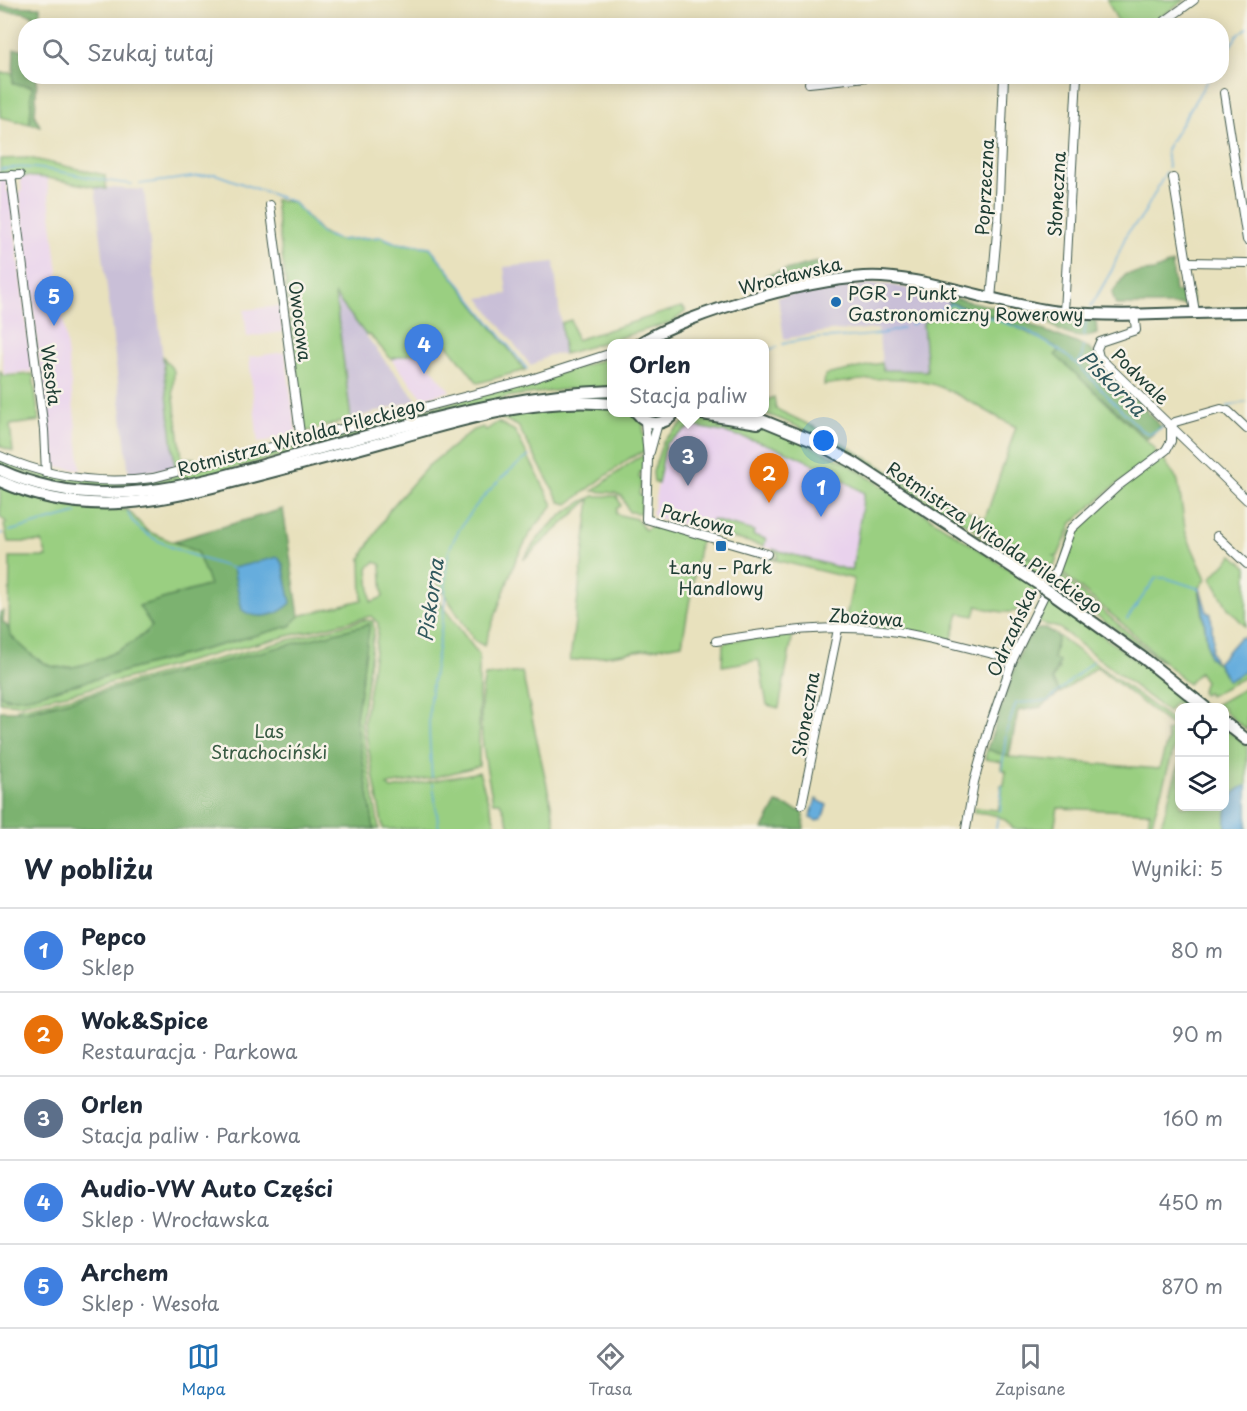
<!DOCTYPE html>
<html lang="pl">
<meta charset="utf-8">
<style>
body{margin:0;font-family:"Playpen Sans",sans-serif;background:#f6f6f7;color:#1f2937}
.controls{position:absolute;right:18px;bottom:18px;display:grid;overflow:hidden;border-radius:12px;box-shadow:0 3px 15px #0003}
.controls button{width:54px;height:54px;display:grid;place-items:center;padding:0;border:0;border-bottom:2px solid #e0e1e3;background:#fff;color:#1f2937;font:30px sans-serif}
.you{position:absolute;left:824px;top:441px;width:21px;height:21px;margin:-15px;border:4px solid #fff;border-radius:50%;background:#1a73e8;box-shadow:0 0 0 9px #1a73e833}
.badge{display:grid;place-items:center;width:39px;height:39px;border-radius:50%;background:#1f6fb2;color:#fff;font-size:20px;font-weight:700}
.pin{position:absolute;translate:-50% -50px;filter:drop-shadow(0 2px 3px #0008)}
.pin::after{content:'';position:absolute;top:32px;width:21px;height:18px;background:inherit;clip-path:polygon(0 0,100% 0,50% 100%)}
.popup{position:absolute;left:607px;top:339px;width:162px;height:78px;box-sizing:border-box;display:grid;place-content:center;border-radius:12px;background:#fff;filter:drop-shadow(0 2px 4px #0005);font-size:20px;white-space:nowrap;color:#747a83}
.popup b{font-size:22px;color:#1f2937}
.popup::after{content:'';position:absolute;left:50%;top:100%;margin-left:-12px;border:12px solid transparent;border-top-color:#fff}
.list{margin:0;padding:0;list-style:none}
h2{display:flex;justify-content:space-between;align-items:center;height:78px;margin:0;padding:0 24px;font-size:26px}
h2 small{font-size:20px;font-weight:400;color:#747a83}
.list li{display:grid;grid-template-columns:39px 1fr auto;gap:18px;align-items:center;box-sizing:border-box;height:84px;padding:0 24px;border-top:2px solid #e0e1e3}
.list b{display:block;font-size:22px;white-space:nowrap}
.list p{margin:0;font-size:20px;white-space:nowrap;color:#747a83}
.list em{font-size:20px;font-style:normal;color:#747a83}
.icon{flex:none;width:33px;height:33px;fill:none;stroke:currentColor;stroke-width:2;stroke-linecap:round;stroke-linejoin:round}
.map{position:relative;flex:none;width:1247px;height:829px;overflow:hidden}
.search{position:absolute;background:#fff;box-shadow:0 3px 15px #0003;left:18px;right:18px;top:18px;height:66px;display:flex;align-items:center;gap:15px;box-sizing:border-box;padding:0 21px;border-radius:24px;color:#747a83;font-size:22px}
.sheet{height:498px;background:#fff}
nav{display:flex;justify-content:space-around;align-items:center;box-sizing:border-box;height:84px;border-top:2px solid #e0e1e3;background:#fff;font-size:16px;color:#747a83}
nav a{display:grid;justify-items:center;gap:3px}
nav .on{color:#1f6fb2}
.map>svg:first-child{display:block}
</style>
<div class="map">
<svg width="1247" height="829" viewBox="0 0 1247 829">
<rect width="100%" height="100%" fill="#f7f3e8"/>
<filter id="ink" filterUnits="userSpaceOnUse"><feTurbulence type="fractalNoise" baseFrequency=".0167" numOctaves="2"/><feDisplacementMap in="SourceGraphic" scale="12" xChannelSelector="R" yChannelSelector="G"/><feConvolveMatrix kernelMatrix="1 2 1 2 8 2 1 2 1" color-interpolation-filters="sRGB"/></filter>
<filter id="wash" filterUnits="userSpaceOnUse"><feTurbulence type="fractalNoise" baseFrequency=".008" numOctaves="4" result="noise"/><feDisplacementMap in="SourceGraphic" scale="24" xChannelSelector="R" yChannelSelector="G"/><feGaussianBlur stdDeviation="1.35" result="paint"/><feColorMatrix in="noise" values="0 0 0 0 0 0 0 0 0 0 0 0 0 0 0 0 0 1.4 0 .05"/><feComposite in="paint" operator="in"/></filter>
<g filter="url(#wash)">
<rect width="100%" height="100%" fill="#e8e1bd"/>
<g fill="#e9d2ed">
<polygon points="6,177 7,192 10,192 32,371 4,375 0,342 0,178"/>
<polygon points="20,177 47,178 81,470 52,466 19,191 22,190"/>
<polygon points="279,306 283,332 247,337 244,310"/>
<polygon points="285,352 296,433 258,443 249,357"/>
<polygon points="419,353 450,391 423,398 391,359"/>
<polygon points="692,426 740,434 789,450 832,473 864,493 852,571 655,517 652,513 666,443"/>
</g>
<g fill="#c9bfd7">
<polygon points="95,187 144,190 175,467 129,475"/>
<polygon points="554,262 564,354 549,355 531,366 479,298 507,294 504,267"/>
<polygon points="873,284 891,285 950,297 948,310 923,324 927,371 883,370 878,329 829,331 784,339 778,297 801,292"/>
<polygon points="335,294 385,361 417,400 351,419"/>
</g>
<g fill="#9acf81" stroke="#5c865a" stroke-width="1.5" fill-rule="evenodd">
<polygon points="1107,0 1185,0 1148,25 1120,25"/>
<polygon points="0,73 13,73 13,84 32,86 30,124 0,117"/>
<polygon points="29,158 105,175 106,189 47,178 0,174 0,159"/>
<polygon points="275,200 293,202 322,233 338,240 382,237 396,243 430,247 525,370 478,383 448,345 391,359 370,335 366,335 335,295 351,419 305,432"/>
<path d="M949 302 1001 319 1056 347 1058 352 1056 355 1155 449 1156 456 1112 488 1072 523 1058 556H1054L1057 558 1054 567C1036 562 1017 550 1000 542 918 502 851 444 764 413L765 401 774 397 776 409 820 430 915 487 985 519 1016 427C992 415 968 399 943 388 906 373 863 379 824 385L825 375 882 363 883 370 927 371 923 323 948 310Z"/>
<polygon points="681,307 685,309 685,312 672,322 564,354 561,323 571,320 576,340"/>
<polygon points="163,357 174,371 173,391 182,458 194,458 195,462 175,467"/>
<polygon points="611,357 611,389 569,389 512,396 197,478 142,489 61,486 0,466 0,459 38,474 162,479 551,376"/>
<polygon points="0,370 3,376 33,374 39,421 10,425 13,452 0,446"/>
<polygon points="557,407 611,407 612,412 632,413 643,423 645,451 630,458 568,504 560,502 518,426 497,416"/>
<path d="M692 415 772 428 847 463 1039 589C1023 618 1006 615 977 606L974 616 959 613 951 642 844 626 854 579 734 550 735 548 777 559 778 554 772 549 852 571 864 493C805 455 761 438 692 426L666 443 658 484 654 482 653 472 663 441Z"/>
<path d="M498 422 515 431 553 505 531 532 516 559 484 646 474 640 435 579 431 583 438 600 479 655V766L432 778 387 785 391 789 479 772 497 829H383L364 723 378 631V623L371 616 222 652 81 691 19 704 0 702V695L8 699 55 690 290 626 299 616 362 600 361 558 390 509 428 466 472 431 483 427 486 430ZM374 562 381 564 383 597 371 602 368 568Z"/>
<polygon points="645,455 644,472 640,472 639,478 642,479 639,494 643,497 640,513 629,512 622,496 615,493 593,491 634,460"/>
<polygon points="1162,457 1178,481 1186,534 1206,579 1199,589 1209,656 1217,663 1228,681 1247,670 1247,676 1209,696 1207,692 1204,695 1201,693 1205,681 1199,672 1188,684 1124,625 1060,571 1071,532 1106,499"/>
<path d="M0 486C42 503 82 509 128 510L147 531 197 552 210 585 139 606 152 626C136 646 76 675 51 666 34 660 23 646 9 635L10 557H47L42 542H8L4 525 7 523 0 517Z"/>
<path d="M594 496H617L621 506 617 508 616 514 636 519 645 530 651 526 704 539 700 542 682 644 570 661 590 499 523 560C540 532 564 509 594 496Z"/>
<polygon points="712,520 754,531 753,535 766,539 764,546 709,532"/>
<polygon points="974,532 1052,569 1046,581"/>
<polygon points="1233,555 1247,567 1246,627 1228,608 1211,578"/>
<polygon points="1060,574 1162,662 1055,586"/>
<polygon points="1050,597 1187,698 1181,706 1175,702 1168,712 1059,628 1036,622"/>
<polygon points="364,620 373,621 374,630 361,723 379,829 374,829 356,719 369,624 83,698 17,712 17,708 82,695"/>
<polygon points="793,633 779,708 767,705 759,660 722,666 723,644 729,641"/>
<path d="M1058 636 1176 723 1179 732 1150 829H1147L1150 812 1058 808 1054 829H1013C1004 814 991 814 974 812L975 808 998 810 1002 793 1001 785H1004L1006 771 1001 769 1002 762 985 759 987 749 1010 757 1159 769 1168 739 1166 732 1173 727 1097 667 1060 693 1052 680 1059 668 1053 658Z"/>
<path d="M522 672 554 818 556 829H511L500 802H493C485 762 475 717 485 676Z"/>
<polygon points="1247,687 1247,730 1225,712 1224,708 1215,705"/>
<polygon points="1225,728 1247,746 1247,785 1226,815 1226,829 1160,829 1179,763 1180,806 1224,806"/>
</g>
<g fill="#7bb26f" stroke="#4d7852" stroke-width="1.5">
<polygon points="0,6 40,7 39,25 33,25 33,15 21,12 0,11"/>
<polygon points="14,49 25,49 26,76 37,77 35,116 40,126 30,124 32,86 13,84"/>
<polygon points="817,262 821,273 773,288 766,275"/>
<polygon points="1172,263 1175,292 1191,293 1193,305 1116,305 1112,293 1126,274 1154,271"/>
<polygon points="950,297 1007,310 1037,328 1089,348 1161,427 1147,439 1055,355 1058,352 1056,347 1001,319 949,302"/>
<path d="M1053 316 1092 319 1096 321 1097 334C1080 341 1064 335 1050 324Z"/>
<path d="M283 509 299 616 290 626 55 690C38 694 16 703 0 695V612L4 611 3 622 8 627C10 638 17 641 24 648 31 655 42 663 51 666 77 675 136 646 152 626L139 606 210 585 197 552 174 541Z"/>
<polygon points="370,624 356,719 374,829 0,829 0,711 30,711"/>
<polygon points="1045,628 1058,636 1053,658 1059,662 1052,680 1060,693 1041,707 1018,711 1009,757 987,749 1022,647 1034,630"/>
<polygon points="777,803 803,812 804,829 763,829"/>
</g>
<g fill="#66addd" stroke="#427588" stroke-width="1.5">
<path d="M278 557 283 565 291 603C278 616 257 621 242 610L233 568Z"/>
<polygon points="1200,588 1207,612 1211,614 1213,640 1211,651 1215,662 1209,656 1208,649"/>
<polygon points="1244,637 1247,640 1247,670 1228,681 1217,663 1239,638"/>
<path d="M1247 785V829H1226C1225 808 1226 793 1247 785Z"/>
<polygon points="816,799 827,805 822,819 817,821 810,818"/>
</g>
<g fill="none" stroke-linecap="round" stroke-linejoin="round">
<g stroke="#66addd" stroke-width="1.5">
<polyline points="1222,58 1237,36 1247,28"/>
<polyline points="1168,167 1166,149 1210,76"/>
<path d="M0 169C45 162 87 181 132 184"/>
<polyline points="140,184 215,174 293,202 322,234 339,240 382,237 396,243 430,247 527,369"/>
<polyline points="1090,308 1112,270 1127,233 1142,217 1166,172"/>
<polyline points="910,325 951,304 1025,330 1059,350 1077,364 1141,430 1150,434 1164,426"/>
<polyline points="1084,336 1086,321"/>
<path d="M783 344C822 333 865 342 903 328"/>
<polyline points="765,351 777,347"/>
<polyline points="1078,363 1082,358 1083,346"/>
<polyline points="1226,407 1245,402"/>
<path d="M128 512C135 541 207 560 234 569"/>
<polyline points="10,531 77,513"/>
<polyline points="0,534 2,533"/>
<polyline points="1127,619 1156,578 1166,578 1200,589"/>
<polyline points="1002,770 1006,733 1016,703 1048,701 1093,661"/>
<path d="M432 778C430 749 427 720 431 691 435 663 441 636 444 609 447 587 443 561 453 541 469 509 500 476 529 456"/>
<polyline points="433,784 439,829"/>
<polyline points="1000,811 1002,785"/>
<polyline points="996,829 998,815"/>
</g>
</g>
</g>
<g filter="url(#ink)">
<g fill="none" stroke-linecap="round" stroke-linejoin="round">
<defs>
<g id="minor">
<polyline points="1158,26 1194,0"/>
<polyline points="809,83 876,76"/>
<polyline points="1224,93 1247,240"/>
<polyline points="11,175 44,430 46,473"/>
<polyline points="0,176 20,175"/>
<polyline points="1173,178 1195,312"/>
<polyline points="270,205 301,441"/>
<polyline points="1188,262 1247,263"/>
<polyline points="991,299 998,221 1004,76"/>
<polyline points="1064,312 1077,76"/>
<polyline points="1134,313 1136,330 1100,342 1097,349 1099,357 1247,500"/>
<polyline points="645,421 648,459 646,519 767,554"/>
<polyline points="1171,426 1175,422 1221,409 1228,411 1247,429"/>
<polyline points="650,452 658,423"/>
<path d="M0 456C50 478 100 485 153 478L525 381 612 353"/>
<polyline points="1217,536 1247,564"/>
<path d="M716 641C774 632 833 623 891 631 932 637 973 649 1013 659"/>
<polyline points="802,804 838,629"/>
<polyline points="966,829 974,782 990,725 1013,659 1056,571 1071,529 1118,486 1166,450 1171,441 1171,426"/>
</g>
<g id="major">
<path d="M639 344C686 313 825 273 882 277 942 281 1000 305 1060 312 1122 318 1186 312 1247 312"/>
<path d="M636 412C647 426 664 427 675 412"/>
<polyline points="690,412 758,423"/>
<polyline points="742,412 813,441 854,463 1041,586"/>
<path d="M0 470C111 522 226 474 336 444 427 420 516 394 612 391"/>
<path d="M0 481C86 520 161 501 248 478 298 465 348 452 397 438 466 419 539 396 612 404"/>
<polyline points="1052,593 1146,660 1206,708"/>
<polyline points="1224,722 1247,740"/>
</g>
</defs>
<use href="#minor" stroke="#3d5649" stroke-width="10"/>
<use href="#major" stroke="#3d5649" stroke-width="14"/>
<use href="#minor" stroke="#fff" stroke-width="8"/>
<use href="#major" stroke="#fff" stroke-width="10"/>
<defs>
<polyline id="major-bridge" points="1041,586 1052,593"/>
</defs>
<use href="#major-bridge" stroke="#3d5649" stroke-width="14" stroke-linecap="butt"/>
<use href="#major-bridge" stroke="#fff" stroke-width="10"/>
</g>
</g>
<g fill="#1f6fb2" stroke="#f7f3e8" stroke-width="2">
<circle cx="836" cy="302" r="6"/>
<rect x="715" y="540" width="12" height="12" rx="3"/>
</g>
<g text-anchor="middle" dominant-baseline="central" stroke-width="5" stroke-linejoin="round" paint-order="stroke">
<g font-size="18" fill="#1f3d34" stroke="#f7f3e8">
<text transform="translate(984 187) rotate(-87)">Poprzeczna</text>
<text transform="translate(1056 194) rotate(-87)">Słoneczna</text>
<text transform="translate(790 275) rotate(-14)">Wrocławska</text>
<text transform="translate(301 321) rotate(83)">Owocowa</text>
<text transform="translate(52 375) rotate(83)">Wesoła</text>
<text transform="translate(1141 376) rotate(44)">Podwale</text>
<text transform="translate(301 436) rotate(-15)">Rotmistrza Witolda Pileckiego</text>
<text transform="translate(698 519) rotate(15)">Parkowa</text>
<text transform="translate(995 537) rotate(34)">Rotmistrza Witolda Pileckiego</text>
<text transform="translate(866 617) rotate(4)">Zbożowa</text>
<text transform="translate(1011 632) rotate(-66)">Odrzańska</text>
<text transform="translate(805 714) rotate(-80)">Słoneczna</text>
</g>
<g font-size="18" fill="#1f3d34" stroke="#f7f3e8" text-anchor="start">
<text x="848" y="292">PGR - Punkt<tspan x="848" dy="21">Gastronomiczny Rowerowy</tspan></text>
<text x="721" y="566" text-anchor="middle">Łany – Park<tspan x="721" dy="21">Handlowy</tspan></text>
</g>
<g font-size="18" fill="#385a43" stroke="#f7f3e8">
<text x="269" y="730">Las<tspan x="269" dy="21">Strachociński</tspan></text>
</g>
<g font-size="20" font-style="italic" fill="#31595e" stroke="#f7f3e8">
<text transform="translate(1113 383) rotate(45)">Piskorna</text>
<text transform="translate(430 600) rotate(-82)">Piskorna</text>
</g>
</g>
</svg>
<div class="controls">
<button><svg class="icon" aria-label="locate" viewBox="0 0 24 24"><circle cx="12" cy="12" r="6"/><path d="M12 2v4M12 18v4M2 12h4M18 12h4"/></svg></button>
<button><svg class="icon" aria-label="layers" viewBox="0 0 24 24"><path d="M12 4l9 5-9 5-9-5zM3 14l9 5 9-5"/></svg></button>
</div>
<div class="you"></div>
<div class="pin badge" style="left:821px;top:517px;background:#3f7fe0">1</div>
<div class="pin badge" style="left:769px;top:503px;background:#e8710a">2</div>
<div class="pin badge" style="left:688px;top:486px;background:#5c6f8a">3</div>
<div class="popup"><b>Orlen</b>Stacja paliw</div>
<div class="pin badge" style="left:424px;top:374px;background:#3f7fe0">4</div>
<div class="pin badge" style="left:54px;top:326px;background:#3f7fe0">5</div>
<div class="search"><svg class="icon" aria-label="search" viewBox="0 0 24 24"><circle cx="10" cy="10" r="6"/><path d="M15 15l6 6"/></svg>Szukaj tutaj</div>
</div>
<section class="sheet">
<h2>W pobliżu<small>Wyniki: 5</small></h2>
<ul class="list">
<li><span class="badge" style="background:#3f7fe0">1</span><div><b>Pepco</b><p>Sklep</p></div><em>80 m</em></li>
<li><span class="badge" style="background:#e8710a">2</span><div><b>Wok&amp;Spice</b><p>Restauracja · Parkowa</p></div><em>90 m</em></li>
<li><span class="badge" style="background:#5c6f8a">3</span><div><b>Orlen</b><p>Stacja paliw · Parkowa</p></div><em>160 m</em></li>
<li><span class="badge" style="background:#3f7fe0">4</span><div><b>Audio-VW Auto Części</b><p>Sklep · Wrocławska</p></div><em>450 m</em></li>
<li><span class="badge" style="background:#3f7fe0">5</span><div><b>Archem</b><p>Sklep · Wesoła</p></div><em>870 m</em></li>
</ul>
</section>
<nav>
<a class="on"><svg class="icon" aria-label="map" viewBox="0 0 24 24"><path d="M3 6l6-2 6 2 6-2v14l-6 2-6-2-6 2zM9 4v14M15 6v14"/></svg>Mapa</a>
<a><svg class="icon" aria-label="directions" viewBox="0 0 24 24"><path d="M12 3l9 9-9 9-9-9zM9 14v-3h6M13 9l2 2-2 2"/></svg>Trasa</a>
<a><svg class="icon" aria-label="saved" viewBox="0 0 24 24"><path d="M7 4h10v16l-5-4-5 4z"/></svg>Zapisane</a>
</nav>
